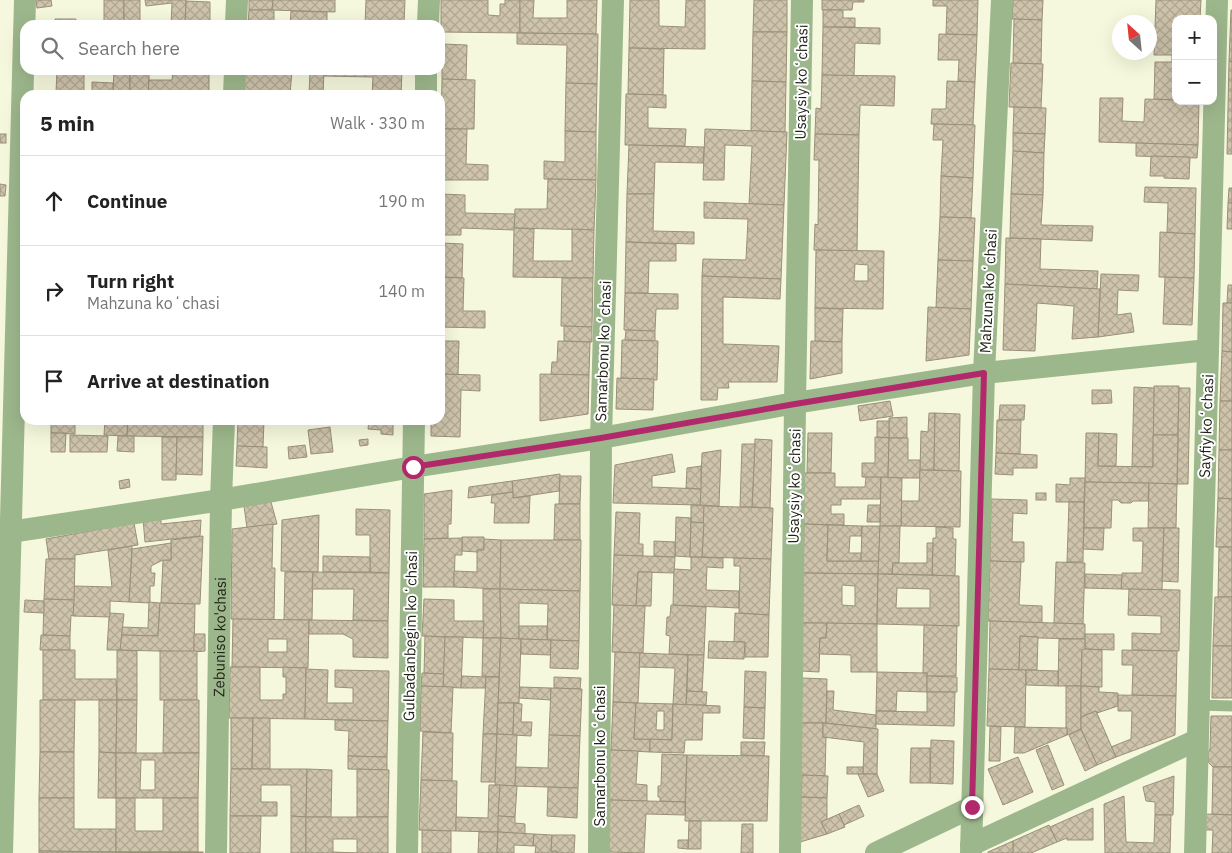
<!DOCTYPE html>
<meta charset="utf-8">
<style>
body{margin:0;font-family:"IBM Plex Sans",sans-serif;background:#f2f2f2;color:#222}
.controls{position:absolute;right:15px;top:15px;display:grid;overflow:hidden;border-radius:10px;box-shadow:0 5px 20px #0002}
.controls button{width:45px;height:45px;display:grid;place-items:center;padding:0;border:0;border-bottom:1px solid #e0e0e0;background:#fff;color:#222;font:25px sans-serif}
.compass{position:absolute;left:1112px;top:15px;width:45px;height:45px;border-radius:50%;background:#fff;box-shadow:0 5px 20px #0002;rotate:333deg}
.stop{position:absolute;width:15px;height:15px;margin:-11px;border:4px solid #b2296b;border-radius:50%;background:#fff}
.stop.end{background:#b2296b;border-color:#fff;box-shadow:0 1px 5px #0008}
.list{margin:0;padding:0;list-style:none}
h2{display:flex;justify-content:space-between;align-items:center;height:65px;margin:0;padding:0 20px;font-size:21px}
h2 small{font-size:16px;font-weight:400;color:#767676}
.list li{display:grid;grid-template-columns:32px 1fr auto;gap:15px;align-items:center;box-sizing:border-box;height:90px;padding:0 20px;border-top:1px solid #e0e0e0}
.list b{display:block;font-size:19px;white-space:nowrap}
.list p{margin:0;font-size:16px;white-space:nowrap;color:#767676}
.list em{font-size:16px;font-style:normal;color:#767676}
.icon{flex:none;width:28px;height:28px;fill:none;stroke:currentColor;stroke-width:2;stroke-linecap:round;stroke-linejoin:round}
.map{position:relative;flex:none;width:1232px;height:853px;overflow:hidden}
.search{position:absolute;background:#fff;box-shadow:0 5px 20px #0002;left:20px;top:20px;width:425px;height:55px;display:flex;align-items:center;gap:12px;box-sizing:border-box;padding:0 18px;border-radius:15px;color:#767676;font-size:19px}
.panel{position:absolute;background:#fff;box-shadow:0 5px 20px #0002;left:20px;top:90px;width:425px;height:335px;border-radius:15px}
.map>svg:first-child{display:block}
</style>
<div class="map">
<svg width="1232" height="853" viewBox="0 0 1232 853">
<defs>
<pattern id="building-cross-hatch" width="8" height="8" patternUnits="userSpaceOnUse" patternTransform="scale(1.25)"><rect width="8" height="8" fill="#cec3ab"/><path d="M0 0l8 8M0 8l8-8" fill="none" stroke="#b1a792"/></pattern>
</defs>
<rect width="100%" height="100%" fill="#f6f8dd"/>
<g fill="url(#building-cross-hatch)" stroke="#999078" fill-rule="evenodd">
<polygon points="36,0 51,0 52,6 37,8"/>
<rect x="104" y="0" width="20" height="25"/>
<rect x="124" y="0" width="16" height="25"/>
<polygon points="145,0 186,0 185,25 171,25 172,3 146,6"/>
<polygon points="249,0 273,0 272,10 249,10"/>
<polygon points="273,0 335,0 335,12 272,10"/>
<polygon points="366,0 405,0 404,25 365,25"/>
<polygon points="441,0 488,0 488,15 500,16 500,4 505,4 505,0 520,0 520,33 441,32"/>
<polygon points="520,0 534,0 533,18 567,18 567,0 597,0 596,34 520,33"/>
<polygon points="630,0 659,0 659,26 685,27 686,0 705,0 705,49 629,48"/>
<polygon points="754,0 787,0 787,32 753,32"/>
<polygon points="822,0 864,0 864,2 853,2 852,10 822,10"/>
<polygon points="933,0 978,0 977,35 946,34 947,6 933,6"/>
<polygon points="1013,0 1043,0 1042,20 1012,19"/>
<polygon points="1156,0 1201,0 1200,19 1176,19 1176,55 1154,55"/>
<polygon points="186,1 210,2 210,25 185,25"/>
<polygon points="249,10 274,10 274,21 282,22 282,25 248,25"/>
<polygon points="823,10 843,10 843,18 855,18 855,27 823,27"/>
<polygon points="1231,10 1232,10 1232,62 1229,61"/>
<polygon points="291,11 327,12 327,25 290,25"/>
<polygon points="55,19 76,19 75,25 55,25"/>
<polygon points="1014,19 1042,20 1041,64 1013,63"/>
<polygon points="823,27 880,28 880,44 855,43 854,76 822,75"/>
<polygon points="753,32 787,32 786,82 752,81"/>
<polygon points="517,33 598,34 597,84 566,83 567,45 517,44"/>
<polygon points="939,34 977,35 975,82 958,81 959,60 938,60"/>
<polygon points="442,44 467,45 466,80 442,79"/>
<polygon points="629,48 664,49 663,95 628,94"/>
<polygon points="1172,55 1176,55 1176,100 1154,99 1155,62 1172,62"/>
<polygon points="1229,61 1232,62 1232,154 1227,154"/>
<polygon points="1011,63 1043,64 1041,108 1009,107"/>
<polygon points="57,70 84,70 84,93 56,92"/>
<polygon points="114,70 130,70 130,93 113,92"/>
<rect x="130" y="70" width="19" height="23"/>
<polygon points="173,70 209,70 209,95 148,95 149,80 172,80"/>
<path d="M244 70H324L323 95H244ZM292 71H310L309 94H290Z"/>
<polygon points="324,70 402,70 401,95 372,95 373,77 324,76"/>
<polygon points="822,75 895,76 894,106 860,105 859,135 815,134 816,108 821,109"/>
<polygon points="442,79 475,80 474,129 441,129"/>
<polygon points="752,81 786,82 785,132 751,131"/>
<polygon points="947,81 975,82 973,125 931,124 932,109 946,109"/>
<polygon points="92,82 113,83 113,92 92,92"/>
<polygon points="566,83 597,84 596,132 565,131"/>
<polygon points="58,92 81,93 81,95 58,95"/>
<polygon points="106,92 131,93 131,95 106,95"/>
<polygon points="626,94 666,95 666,108 648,107 648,128 686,129 685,146 625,145"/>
<polygon points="1100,98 1123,98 1122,121 1144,122 1145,99 1176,100 1176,101 1199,101 1198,145 1099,142"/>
<polygon points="1014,107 1046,108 1045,134 1013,133"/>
<polygon points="934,124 975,125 973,178 941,176 943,140 933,140"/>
<polygon points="440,129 467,129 466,164 488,165 488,180 440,180"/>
<polygon points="705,129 787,132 784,205 749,204 752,146 725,145 724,180 703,180"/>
<polygon points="565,131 596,132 596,180 544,179 544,161 565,162"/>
<polygon points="1013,133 1045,134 1044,153 1013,151"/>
<rect x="0" y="134" width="6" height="9"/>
<polygon points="815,134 859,135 857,251 814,250 815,224 818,225 819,160 814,160"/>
<polygon points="1136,143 1198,145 1197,158 1136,156"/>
<polygon points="629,145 704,147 703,163 655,162 654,194 627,194"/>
<polygon points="1013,151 1044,153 1043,195 1011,194"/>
<polygon points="1151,156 1190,157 1189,179 1164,178 1164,176 1150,176"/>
<polygon points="941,176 973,178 971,218 940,217"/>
<polygon points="548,179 596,180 594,230 514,228 515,209 547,209"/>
<polygon points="0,184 6,185 5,196 0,196"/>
<polygon points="1145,187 1196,188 1195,234 1167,233 1168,203 1144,202"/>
<polygon points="1229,188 1232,188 1232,203 1228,203"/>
<polygon points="440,194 465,195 465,213 515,214 514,230 461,228 461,235 440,235"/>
<polygon points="627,194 654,194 653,231 694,232 694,244 626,242"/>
<polygon points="1011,194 1043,195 1041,225 1093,226 1092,241 1010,238"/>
<polygon points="704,202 784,205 781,279 702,276 703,259 746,260 748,219 704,218"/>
<polygon points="1228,203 1232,203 1232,229 1227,229"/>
<polygon points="940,217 975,218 973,261 938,260"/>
<polygon points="514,228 534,229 533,261 572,261 572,229 594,230 593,278 513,277"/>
<polygon points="1160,232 1195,234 1194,278 1159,277"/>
<polygon points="1006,238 1041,239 1040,269 1098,271 1097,289 1005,284"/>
<polygon points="626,242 676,244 676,261 649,261 648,293 625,293"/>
<polygon points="440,243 463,244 462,278 440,277"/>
<path d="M816 250 884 251 883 309 815 308ZM855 264 868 265V281H854Z"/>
<polygon points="938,260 973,261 971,309 936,308"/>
<polygon points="1101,274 1139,275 1138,291 1118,290 1117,315 1131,313 1134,332 1098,337"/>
<polygon points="702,276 781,279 780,299 723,297 723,344 779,346 777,382 728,382 729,388 718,388 717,400 701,400"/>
<polygon points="440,277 464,278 463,311 485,311 485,328 440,327"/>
<polygon points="1165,277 1194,278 1192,325 1163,324"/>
<polygon points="562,278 593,278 592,327 561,326"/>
<polygon points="1005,284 1100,289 1098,337 1072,339 1074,306 1037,303 1035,351 1003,350"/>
<polygon points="1228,285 1232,285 1232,303 1227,303"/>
<polygon points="625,293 678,294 678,309 656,309 655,331 624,330"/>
<polygon points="1223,303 1232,303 1232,352 1222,351"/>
<polygon points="928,307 971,309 969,355 926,361"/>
<polygon points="815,308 843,309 842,342 815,341"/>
<polygon points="564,326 592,327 592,342 564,341"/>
<polygon points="626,330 655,331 655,341 625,340"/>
<polygon points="622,340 658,341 657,380 621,378"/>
<polygon points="440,341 459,341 458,375 440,374"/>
<polygon points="558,341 590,342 589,375 551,375 552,362 557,362"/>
<polygon points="811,341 842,342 842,373 810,379"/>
<polygon points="1222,351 1232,352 1232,401 1220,401"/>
<polygon points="440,374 480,375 480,391 461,390 460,437 431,436 431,420 440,420"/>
<polygon points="540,374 589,375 588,414 540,421"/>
<polygon points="617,378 654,379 653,410 616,409"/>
<polygon points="1154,386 1179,386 1178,435 1153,435"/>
<polygon points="1134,387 1154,388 1153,467 1132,467"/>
<polygon points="1179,388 1190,388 1188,484 1177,484"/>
<polygon points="1092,390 1111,390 1112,403 1092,404"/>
<polygon points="890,401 893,416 860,421 858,406"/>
<polygon points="1220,401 1232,401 1232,450 1219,450"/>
<polygon points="1000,405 1025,405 1024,420 999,420"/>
<polygon points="929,413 935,413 934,470 920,470 921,431 928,432"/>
<polygon points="935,413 960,414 959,471 934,470"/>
<polygon points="907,417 907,438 889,438 889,418"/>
<polygon points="51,420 75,420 75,434 51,433"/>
<polygon points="105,420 128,420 127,436 104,435"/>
<polygon points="128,420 175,421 175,420 203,420 203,437 127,436"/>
<polygon points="238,420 264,420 263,447 237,446"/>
<polygon points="369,420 393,420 393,435 381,434 381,430 368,429"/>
<polygon points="997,420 1021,420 1020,454 996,453"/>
<polygon points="877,421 889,421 889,438 877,437"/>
<polygon points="330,427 333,452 311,454 308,430"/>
<polygon points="51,433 66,433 65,452 51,452"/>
<polygon points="808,433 832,433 831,473 807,473"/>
<polygon points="1086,433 1099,433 1098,466 1153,467 1153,435 1178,435 1177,484 1085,482"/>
<polygon points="1099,433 1117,434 1116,466 1098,466"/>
<polygon points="70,435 108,436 107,452 70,452"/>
<polygon points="118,436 134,436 134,452 117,451"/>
<polygon points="162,437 177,437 176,480 162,480"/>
<polygon points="177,437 203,437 202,475 176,474"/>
<polygon points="875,437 889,438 888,478 862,477 862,463 875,463"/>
<polygon points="889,438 908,438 908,460 920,460 920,478 888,478"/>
<polygon points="368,439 368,445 360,446 359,440"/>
<polygon points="755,439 772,440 770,508 752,507"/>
<polygon points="742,444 755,444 752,507 740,507"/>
<polygon points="305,445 307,457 289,459 288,447"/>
<polygon points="237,446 267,447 267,468 236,466"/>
<polygon points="721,450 719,506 700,505 702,453"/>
<polygon points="1219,450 1232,450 1232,499 1218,498"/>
<polygon points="996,453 1037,455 1037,468 1013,468 1013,475 995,474"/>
<polygon points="672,454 675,472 652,476 652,487 701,489 700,505 613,503 615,465"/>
<polygon points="701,466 701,489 686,488 687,468"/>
<polygon points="920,470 961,471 960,527 901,526 901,501 919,501"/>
<polygon points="804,473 835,473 835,487 865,487 866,477 881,477 880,499 841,499 841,505 831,505 831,514 844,514 844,525 803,524"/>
<polygon points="560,474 559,491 513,498 512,481"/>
<polygon points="560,476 581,476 580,504 559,504"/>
<polygon points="881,477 902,478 901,526 880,526"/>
<polygon points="1070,478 1085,478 1084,502 1056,502 1056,484 1070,485"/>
<polygon points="129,479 130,487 120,489 119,481"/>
<polygon points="512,481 513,492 468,498 469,487"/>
<polygon points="1085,482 1149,483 1148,501 1133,501 1131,503 1121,503 1118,500 1112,500 1111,528 1084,528"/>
<polygon points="1149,483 1177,484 1176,528 1148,528"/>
<polygon points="452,490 451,524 448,524 448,538 424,539 424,494"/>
<polygon points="513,492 513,498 530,496 529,523 494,523 495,503 491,503 492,495"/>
<rect x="1036" y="493" width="10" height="7"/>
<polygon points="1218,498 1232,499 1232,547 1216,547"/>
<polygon points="991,499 1027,500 1027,514 1013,513 1012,542 1024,542 1024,562 990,561"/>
<polygon points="271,502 277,524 247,528 244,506"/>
<polygon points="1069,502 1084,502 1083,562 1067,562"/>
<polygon points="555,504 580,504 580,540 554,540"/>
<polygon points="691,505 704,506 704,523 691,522"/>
<polygon points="868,505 880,505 880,522 867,522"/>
<polygon points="704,506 773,508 771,559 702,557"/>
<polygon points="356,509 390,510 389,573 370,572 370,535 356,535"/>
<polygon points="616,512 640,513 639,544 643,544 643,556 614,555"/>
<polygon points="319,515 318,572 281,571 282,520"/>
<polygon points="161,517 161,524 201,520 200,536 145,542 143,519"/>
<polygon points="676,517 691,518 690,557 675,556"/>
<polygon points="691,522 704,523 702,557 690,557"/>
<polygon points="134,523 138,545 75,555 75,559 49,559 46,539"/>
<polygon points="273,524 272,568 275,568 274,620 231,619 232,529"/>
<polygon points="804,524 828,525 827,561 879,561 878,574 803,573"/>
<polygon points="828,525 862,526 861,536 850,536 849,553 861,553 861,561 827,561"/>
<polygon points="862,526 880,526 879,561 861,561"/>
<polygon points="880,526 900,526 899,563 893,563 892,574 878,574"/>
<polygon points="936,527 953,528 953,539 956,539 955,576 932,575 933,538 936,538"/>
<polygon points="1084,528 1104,528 1103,550 1083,549"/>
<polygon points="1133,528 1164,528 1162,590 1121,589 1122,573 1142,573 1143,541 1133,541"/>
<polygon points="1164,528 1179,528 1178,582 1162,581"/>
<polygon points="203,536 200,604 161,603 163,560 171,560 171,540"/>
<polygon points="462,537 484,537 484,550 477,550 477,552 462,551"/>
<polygon points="462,538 462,555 455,555 454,587 423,587 424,539"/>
<polygon points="484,539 501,540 500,589 454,587 454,571 477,572 477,550 484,550"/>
<polygon points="501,540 581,540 580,591 500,589"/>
<polygon points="654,541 675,542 675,557 654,556"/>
<polygon points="171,543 171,560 163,560 151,566 151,573 155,573 154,586 150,586 150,603 129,602 132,549"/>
<polygon points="927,543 933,543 932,575 892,574 893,563 927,563"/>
<polygon points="132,546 129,602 110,601 110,617 73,616 74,586 112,587 108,550"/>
<polygon points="1219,547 1232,547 1232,597 1218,597"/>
<polygon points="614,555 675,557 674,573 638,572 636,606 612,605"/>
<polygon points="323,556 370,557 370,572 323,572"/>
<polygon points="691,557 723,558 723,568 707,567 706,590 739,591 739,608 673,605 674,569 691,570"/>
<polygon points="734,558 771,559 769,615 739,613 740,566 734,566"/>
<polygon points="46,559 75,559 74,600 44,599"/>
<polygon points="990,561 1021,562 1019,605 1042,606 1042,623 988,621"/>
<polygon points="1056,562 1085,563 1083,624 1054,623"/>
<polygon points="285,572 313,572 312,620 284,620"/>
<polygon points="313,572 389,573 388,621 353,620 354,589 312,589"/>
<polygon points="638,572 652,572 651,606 636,606"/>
<path d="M803 573 878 574 877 624 802 623ZM842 585 855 586V606L842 605Z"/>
<path d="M878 574 959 576V626L877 624ZM897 588 930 589V608H896Z"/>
<polygon points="1085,574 1122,575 1121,589 1085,588"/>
<polygon points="483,589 500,589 501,638 483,638"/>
<polygon points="500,589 580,591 579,641 547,640 548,604 519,603 519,639 501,638"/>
<polygon points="1129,589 1180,590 1179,651 1132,650 1132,633 1161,634 1161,616 1128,615"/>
<polygon points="1215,597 1232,597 1232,646 1213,646"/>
<polygon points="44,599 74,600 73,616 71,615 70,636 43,635"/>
<polygon points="424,599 454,600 454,621 484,621 483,638 422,636"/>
<polygon points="25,600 44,601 44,613 24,612"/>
<polygon points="149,602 160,603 158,636 121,635 122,627 148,628"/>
<polygon points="160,603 195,604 194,652 120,650 121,635 158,636"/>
<polygon points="614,605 645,606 643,653 612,652"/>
<polygon points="671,605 706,607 704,655 669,654 670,636 666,635 667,617 670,617"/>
<polygon points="110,613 124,614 120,650 107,650 109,617 110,617"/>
<polygon points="735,613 769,615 768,657 745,657 745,642 734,642"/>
<path d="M233 619 309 620 308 668 232 667ZM268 639H287V652H268Z"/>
<polygon points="309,620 388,621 388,658 353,657 353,639 343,634 309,634"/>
<polygon points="990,621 1085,624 1085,639 1038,638 1038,637 1020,636 1019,670 989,669"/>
<polygon points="802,623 827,623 826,638 820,638 819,672 801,671"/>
<polygon points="827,623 877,624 877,672 851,672 851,655 819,654 820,638 826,638"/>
<polygon points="924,625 957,626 956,676 927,676 927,673 923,673"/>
<polygon points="519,626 547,626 547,640 519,639"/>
<polygon points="194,634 205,634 205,651 194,652"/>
<polygon points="1085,634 1114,634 1114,650 1085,649"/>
<polygon points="41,635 70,636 70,650 40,650"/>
<polygon points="425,636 445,637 444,674 424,673"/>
<polygon points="1020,636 1038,637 1037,670 1019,670"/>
<polygon points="445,637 463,637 461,688 443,687"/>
<polygon points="483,638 501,638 499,677 482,676"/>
<polygon points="501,638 521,639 519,703 498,703"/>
<polygon points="521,639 551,640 551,655 521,654"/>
<polygon points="1059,639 1085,639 1085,649 1082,650 1081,686 1058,686"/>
<polygon points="551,640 579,641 578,669 550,668"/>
<polygon points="709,641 745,642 744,659 708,658"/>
<polygon points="1213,646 1232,646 1232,698 1212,698"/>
<polygon points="1085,649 1102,650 1102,687 1081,686 1082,650"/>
<polygon points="43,650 75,650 75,679 116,679 117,700 43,700"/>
<polygon points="117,650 137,651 137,700 117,700"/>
<polygon points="1122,650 1177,651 1176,696 1132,695 1133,665 1122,665"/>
<rect x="160" y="651" width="37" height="49"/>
<polygon points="615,652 640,653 638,703 613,702"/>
<polygon points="640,653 688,655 686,705 673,704 675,668 639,667"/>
<polygon points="688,655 704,655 702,692 687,691"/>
<polygon points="230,667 260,667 260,700 283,700 283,694 286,694 286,677 283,677 283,667 306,668 305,719 229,718"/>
<polygon points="306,669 328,670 327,703 353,703 353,688 335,687 335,670 389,671 388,721 305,719"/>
<polygon points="989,669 1026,670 1025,727 987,726"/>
<polygon points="1026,670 1058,671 1058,686 1026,685"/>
<polygon points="745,671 766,672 765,708 744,707"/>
<polygon points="877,672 927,673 927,692 897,691 896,711 876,711"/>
<polygon points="422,673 444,674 443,687 421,686"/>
<polygon points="462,676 486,677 485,688 461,688"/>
<polygon points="927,676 957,677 957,692 927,692"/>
<polygon points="486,677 499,677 497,734 483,734"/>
<polygon points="554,677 581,678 580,689 554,688"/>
<polygon points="802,678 827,679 826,723 801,723"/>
<polygon points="421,686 453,687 451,733 420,731"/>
<polygon points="1066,686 1081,686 1081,729 1067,735 1067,728 1066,728"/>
<polygon points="1081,686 1099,687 1099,692 1118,693 1118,706 1097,713 1096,711 1081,717"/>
<polygon points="520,687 551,688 551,700 519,698"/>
<polygon points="551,688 582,689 580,736 549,735"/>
<polygon points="687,691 707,692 706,705 686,705"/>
<polygon points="827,691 834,691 833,710 876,715 876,729 826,723"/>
<polygon points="927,692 955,692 954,726 876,724 876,711 927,712"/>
<polygon points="1118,695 1176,696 1175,735 1116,757 1111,747 1131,739 1132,711 1118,711"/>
<polygon points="40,700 75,700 74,752 40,752"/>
<polygon points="99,700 117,700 116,753 99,752"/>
<polygon points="117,700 137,700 136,753 116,753"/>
<polygon points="164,700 199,700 199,753 163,753"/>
<polygon points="613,702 636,703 634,739 650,739 650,752 611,750"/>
<polygon points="498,703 514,703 513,735 497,734"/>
<polygon points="514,703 522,704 521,722 532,722 531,736 513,735"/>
<path d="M636 703 673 704 672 740 634 739ZM657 711H664V730H656Z"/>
<polygon points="673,704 720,706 720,713 703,713 702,740 685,740 684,753 650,752 650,739 672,740"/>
<polygon points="744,707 765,708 764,739 743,738"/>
<polygon points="1096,711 1116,757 1097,765 1081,729 1081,717"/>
<polygon points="1211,716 1232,716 1232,767 1213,767 1208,762 1208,753 1210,749"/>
<polygon points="231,718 253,718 252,769 231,769"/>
<polygon points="253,718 270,718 270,769 252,769"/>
<polygon points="335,720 388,721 387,757 348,756 349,731 335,730"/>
<polygon points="801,723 823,723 823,737 826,738 825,776 800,775"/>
<polygon points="823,723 878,729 877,774 863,774 864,742 823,737"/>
<polygon points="990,726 1001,727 1000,761 989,761"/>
<polygon points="1015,727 1067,728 1067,735 1024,753 1014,753"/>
<polygon points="1081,729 1097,765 1085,771 1069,735"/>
<polygon points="423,732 453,733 452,781 421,780"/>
<polygon points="483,734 497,734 495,782 481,782"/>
<polygon points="497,734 517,735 515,786 495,785"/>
<polygon points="549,735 580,736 578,788 515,786 516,767 548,768"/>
<polygon points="931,740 954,741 953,784 930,783"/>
<polygon points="741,742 765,742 764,756 741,755"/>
<polygon points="1048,745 1064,785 1052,790 1036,750"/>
<polygon points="911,748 930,748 930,783 910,783"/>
<polygon points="610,750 638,751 636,784 647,785 647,801 608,800"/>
<polygon points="40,752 74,752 74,798 39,798"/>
<polygon points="99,752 116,753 116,798 98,798"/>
<path d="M116 753H199L198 798H116ZM141 760H155V790H140Z"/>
<polygon points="662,754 687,755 685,802 660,801 660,797 658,797 658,786 661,786"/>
<polygon points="687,755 769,756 767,821 685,821"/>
<polygon points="348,756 387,757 387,770 348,769"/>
<polygon points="1018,757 1033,792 1003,805 988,769"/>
<rect x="847" y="767" width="16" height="7"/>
<polygon points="1213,767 1232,767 1232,815 1212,814"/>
<polygon points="231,769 307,769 306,817 291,816 291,785 261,785 261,802 277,802 277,816 230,816"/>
<polygon points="307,769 332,770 331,817 306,817"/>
<polygon points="357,769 389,770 388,817 357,817"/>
<polygon points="858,774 877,774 884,791 868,797"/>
<polygon points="802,775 828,776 827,798 801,797"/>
<polygon points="1174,776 1173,815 1155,815 1155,802 1146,801 1143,787"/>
<polygon points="421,780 457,781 456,831 419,830"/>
<polygon points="489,785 500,785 498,832 456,831 456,817 488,818"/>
<polygon points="500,785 517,786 515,817 498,816"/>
<polygon points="548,787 578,788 577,818 547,816"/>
<polygon points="1124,796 1126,842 1154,843 1155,815 1171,815 1170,853 1105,853 1104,804"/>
<polygon points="801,797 827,798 827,819 821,822 827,834 800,842"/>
<polygon points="39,798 74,798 74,829 116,829 116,852 39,851"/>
<polygon points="116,798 135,798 135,831 163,831 163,798 198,798 198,852 116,852"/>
<polygon points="610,800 685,802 685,815 646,814 644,853 608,852"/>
<polygon points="859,805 864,816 844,825 839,814"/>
<polygon points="1093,808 1093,840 1067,840 1067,838 1057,842 1050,827"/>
<polygon points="839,814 845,827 827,834 821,822"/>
<polygon points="1205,814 1232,815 1232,853 1212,853 1213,830 1205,830"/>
<polygon points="230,816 261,816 260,853 230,853"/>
<polygon points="291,816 306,817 306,853 291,853"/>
<polygon points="498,816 515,817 515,823 525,824 525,834 498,832"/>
<path d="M306 817H388V853H306ZM333 839H357V853L333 852Z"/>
<polygon points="689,821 701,821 701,849 688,849"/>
<polygon points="742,824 753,824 753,853 741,853"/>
<polygon points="1049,825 1057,842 1031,853 1013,853 1013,841"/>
<polygon points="422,830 451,831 451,853 422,853"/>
<polygon points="479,832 498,832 497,853 478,853"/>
<polygon points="498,832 534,834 533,846 514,845 514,853 497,853"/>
<polygon points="534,834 552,835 551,851 557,851 557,853 535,853 536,846 533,846"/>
<polygon points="552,835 575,835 574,853 557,853 557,851 551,851"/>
<polygon points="678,840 688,840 688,849 678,848"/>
<polygon points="1013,841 1013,853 988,853 988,852"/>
<polygon points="39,851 116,852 116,853 39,853"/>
<rect x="116" y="852" width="87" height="1"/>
</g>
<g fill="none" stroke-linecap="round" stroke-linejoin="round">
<polyline stroke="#9db78c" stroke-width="11" points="1198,705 1232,706"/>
<g stroke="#9db78c" stroke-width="22">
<polyline points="236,25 237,0"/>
<polyline points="428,25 429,0"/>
<polyline points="234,95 235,70"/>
<polyline points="426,95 426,70"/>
<polyline points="10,532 221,500 413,467 601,438 795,403 984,373 1208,350"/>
<polyline points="971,845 1197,740"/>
<polyline points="2,853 25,0"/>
<path id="s1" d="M216 853 221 500 224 420"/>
<polyline points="407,853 414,420"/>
<polyline points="599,853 601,438 613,0"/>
<polyline points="790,853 795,403 802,0"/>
<polyline points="876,853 972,807"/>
<polyline points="971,853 984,373 1002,0"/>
<polyline points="1195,853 1217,0"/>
</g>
</g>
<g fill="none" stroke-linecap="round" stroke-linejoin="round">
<polyline stroke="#b2296b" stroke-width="6" points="413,467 601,438 795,404 984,373 972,807"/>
</g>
<g text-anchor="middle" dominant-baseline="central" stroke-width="4" stroke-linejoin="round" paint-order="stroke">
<g font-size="15" fill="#212218" stroke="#fff">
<text transform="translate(801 82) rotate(-89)">Usaysiy koʻchasi</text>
<text transform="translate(988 291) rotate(-87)">Mahzuna koʻchasi</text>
<text transform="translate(603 351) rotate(-88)">Samarbonu koʻchasi</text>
<text transform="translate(1206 426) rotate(-88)">Sayfiy koʻchasi</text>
<text transform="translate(794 486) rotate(-89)">Usaysiy koʻchasi</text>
<text stroke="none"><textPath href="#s1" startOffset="216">Zebuniso ko'chasi</textPath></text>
<text transform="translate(410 636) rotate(-89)">Gulbadanbegim koʻchasi</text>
<text transform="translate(599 756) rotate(-90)">Samarbonu koʻchasi</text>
</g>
</g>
</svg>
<div class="controls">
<button>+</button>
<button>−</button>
</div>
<svg class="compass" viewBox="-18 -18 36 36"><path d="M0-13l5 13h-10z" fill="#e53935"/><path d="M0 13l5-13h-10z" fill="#767676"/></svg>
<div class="stop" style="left:413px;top:467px"></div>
<div class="stop end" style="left:972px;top:807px"></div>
<div class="search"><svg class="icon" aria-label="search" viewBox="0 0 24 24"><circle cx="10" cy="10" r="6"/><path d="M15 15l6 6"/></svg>Search here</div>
<section class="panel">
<h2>5 min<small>Walk · 330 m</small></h2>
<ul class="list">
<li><svg class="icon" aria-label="ahead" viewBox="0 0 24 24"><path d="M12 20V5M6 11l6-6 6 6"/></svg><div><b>Continue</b></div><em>190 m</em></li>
<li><svg class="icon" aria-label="right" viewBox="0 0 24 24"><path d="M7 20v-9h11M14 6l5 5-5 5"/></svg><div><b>Turn right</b><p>Mahzuna koʻchasi</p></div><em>140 m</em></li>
<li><svg class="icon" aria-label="arrive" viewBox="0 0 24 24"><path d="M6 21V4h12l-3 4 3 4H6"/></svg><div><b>Arrive at destination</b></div></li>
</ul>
</section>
</div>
